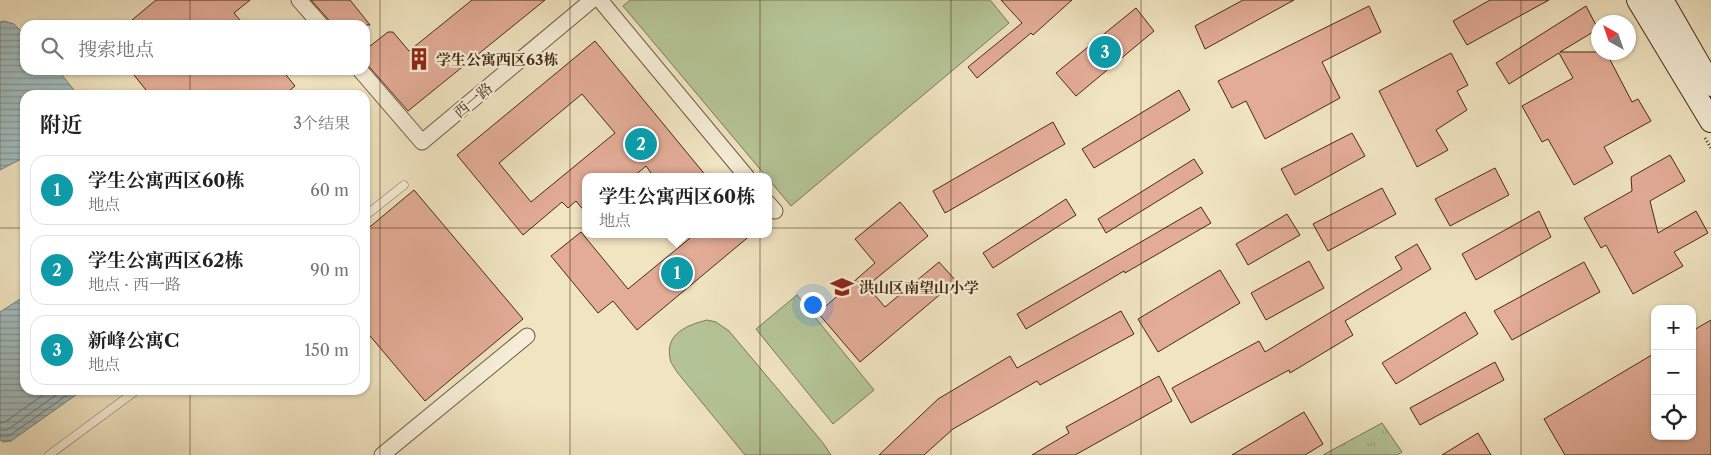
<!DOCTYPE html>
<html lang="zh">
<meta charset="utf-8">
<style>
body{margin:0;font-family:"Libre Caslon Text","Noto Serif SC",serif;background:#f2f2f2;color:#222}
.controls{position:absolute;right:15px;bottom:15px;display:grid;overflow:hidden;border-radius:10px;box-shadow:0 1px 4px #0004}
.controls button{width:45px;height:45px;display:grid;place-items:center;padding:0;border:0;border-bottom:1px solid #e0e0e0;background:#fff;color:#222;font:25px sans-serif}
.compass{position:absolute;left:1591px;top:15px;width:45px;height:45px;border-radius:50%;background:#fff;box-shadow:0 1px 4px #0004;rotate:320deg}
.you{position:absolute;left:812px;top:304px;width:18px;height:18px;margin:-12px;border:4px solid #fff;border-radius:50%;background:#1a73e8;box-shadow:0 0 0 8px #1a73e833}
.badge{display:grid;place-items:center;width:32px;height:32px;border-radius:50%;background:#7c3aed;color:#fff;font-size:16px;font-weight:700}
.pin{position:absolute;translate:-50% -50%;border:2px solid #fff;box-shadow:0 1px 5px #0006}
.popup{position:absolute;left:582px;top:173px;width:190px;height:65px;box-sizing:border-box;display:grid;place-content:center;border-radius:10px;background:#fff;filter:drop-shadow(0 1px 4px #0005);font-size:16px;white-space:nowrap;color:#767676}
.popup b{font-size:19px;color:#222}
.popup::after{content:'';position:absolute;left:50%;top:100%;margin-left:-10px;border:10px solid transparent;border-top-color:#fff}
.list{margin:0;padding:0;list-style:none}
h2{display:flex;justify-content:space-between;align-items:center;height:65px;margin:0;padding:0 20px;font-size:21px}
h2 small{font-size:16px;font-weight:400;color:#767676}
.list li{display:grid;grid-template-columns:32px 1fr auto;gap:15px;align-items:center;box-sizing:border-box;height:70px;margin:0 10px 10px;padding:0 10px;border:1px solid #e0e0e0;border-radius:15px}
.list b{display:block;font-size:19px;white-space:nowrap}
.list p{margin:0;font-size:16px;white-space:nowrap;color:#767676}
.list em{font-size:16px;font-style:normal;color:#767676}
.icon{flex:none;width:28px;height:28px;fill:none;stroke:currentColor;stroke-width:2;stroke-linecap:round;stroke-linejoin:round}
.map{position:relative;flex:none;width:1711px;height:455px;overflow:hidden}
.search{position:absolute;background:#fff;box-shadow:0 1px 4px #0004;left:20px;top:20px;width:350px;height:55px;display:flex;align-items:center;gap:12px;box-sizing:border-box;padding:0 18px;border-radius:15px;color:#767676;font-size:19px}
.panel{position:absolute;background:#fff;box-shadow:0 1px 4px #0004;left:20px;top:90px;width:350px;height:305px;border-radius:15px}
.map>svg:first-child{display:block}
</style>
<div class="map">
<svg width="1711" height="455" viewBox="0 0 1711 455">
<defs>
<pattern id="park-tufts" width="24" height="20" patternUnits="userSpaceOnUse" patternTransform="scale(1.25)"><rect width="24" height="20" fill="#b5c597"/><path d="M3 7l-1-3M5 7V3M7 7l1-3M15 17l-1-3M17 17v-4M19 17l1-3" fill="none" stroke="#9da981"/></pattern>
<pattern id="water-rules" width="6" height="5" patternUnits="userSpaceOnUse" patternTransform="scale(1.25)"><rect width="6" height="5" fill="#a0bcbe"/><path d="M0 2.5h6" fill="none" stroke="#849999"/></pattern>
</defs>
<rect width="100%" height="100%" fill="#f0e4c1"/>
<filter id="stains"><feTurbulence type="fractalNoise" baseFrequency=".004" numOctaves="4"/><feColorMatrix values="0 0 0 0 .2 0 0 0 0 .09 0 0 0 0 .02 0 0 0 .5 -.17"/></filter>
<radialGradient id="worn" r=".72"><stop offset=".6" stop-color="#630" stop-opacity="0"/><stop offset="1" stop-color="#630" stop-opacity=".3"/></radialGradient>
<g fill="#b5c597" stroke="#7e7854">
<polygon points="630,0 990,0 1009,23 791,206 623,6"/>
<polygon points="797,295 874,390 833,424 756,329"/>
<path d="M707 320 716 322 729 331 823 443 831 455H745L677 372C675 368 670 363 670 358 665 333 688 325 707 320Z"/>
</g>
<polygon fill="url(#park-tufts)" stroke="#7e7854" points="1382,423 1402,452 1397,455 1323,455"/>
<g fill="url(#water-rules)" stroke="#7c8279">
<polygon points="4,21 14,24 25,35 25,70 58,70 78,95 25,95 25,157 0,170 0,22"/>
<polygon points="25,296 25,390 83,390 11,441 3,442 0,440 0,312"/>
</g>
<g fill="none" stroke-linecap="round" stroke-linejoin="round">
<g stroke="#747468" stroke-width="1">
<polyline points="0,423 5,422 50,390"/>
<polyline points="0,430 7,430 63,390"/>
<polyline points="0,436 9,436 74,390"/>
</g>
</g>
<g fill="#e3ac97" stroke="#472c12" fill-rule="evenodd">
<polygon points="156,0 250,0 234,13 244,25 126,25"/>
<polygon points="311,0 350,0 370,25 330,25 328,19"/>
<polygon points="472,0 545,0 408,111 365,62 365,50 388,32 393,32 409,51"/>
<polygon points="1001,0 1072,0 1033,35 1031,33 977,78 968,67 1022,23"/>
<polygon points="1243,0 1294,0 1205,49 1195,26"/>
<polygon points="1490,0 1549,0 1467,45 1453,21"/>
<polygon points="1369,6 1381,32 1322,62 1340,98 1265,139 1246,101 1232,108 1218,81"/>
<polygon points="1586,6 1598,29 1560,52 1606,52 1632,102 1638,99 1651,121 1604,147 1613,163 1574,185 1548,139 1542,142 1522,106 1573,78 1559,53 1509,84 1496,63"/>
<polygon points="1136,8 1154,31 1076,96 1056,73"/>
<path d="M595 41 707 177H654L646 166 633 177H586V213L576 201 568 208 562 202 523 235 457 155ZM582 94 615 133 531 202 499 163Z"/>
<polygon points="1451,53 1468,85 1457,91 1467,110 1436,130 1448,150 1417,167 1379,91"/>
<polygon points="130,70 282,70 295,86 284,95 150,95"/>
<polygon points="1179,90 1190,110 1094,168 1082,149"/>
<polygon points="1053,122 1065,144 945,213 933,191"/>
<polygon points="1352,133 1365,156 1295,195 1281,169"/>
<polygon points="1670,155 1685,181 1650,201 1658,233 1696,211 1708,233 1674,252 1683,266 1633,294 1606,245 1601,248 1584,218 1632,191 1631,177"/>
<polygon points="1194,159 1203,173 1106,233 1098,219"/>
<polygon points="1495,168 1509,195 1450,226 1435,199"/>
<polygon points="1382,188 1396,214 1328,251 1313,224"/>
<polygon points="414,190 523,319 425,401 365,330 365,231"/>
<polygon points="1066,199 1076,215 993,268 983,253"/>
<polygon points="900,202 928,236 867,286 885,307 939,262 956,281 860,362 818,313 875,263 855,239"/>
<polygon points="1201,207 1211,223 1125,273 1124,271 1026,329 1017,314"/>
<polygon points="1539,211 1551,237 1476,280 1462,254"/>
<polygon points="1287,214 1300,235 1248,265 1236,244"/>
<polygon points="581,232 628,289 695,234 752,234 637,330 613,301 598,313 551,256"/>
<polygon points="1417,244 1431,269 1345,321 1353,335 1290,373 1289,370 1191,423 1172,388 1259,341 1265,352 1402,269 1395,257"/>
<polygon points="1309,261 1324,288 1266,320 1251,293"/>
<polygon points="1584,262 1600,292 1512,340 1494,311"/>
<polygon points="1220,270 1240,303 1158,352 1138,319"/>
<polygon points="1121,311 1134,334 1040,385 1037,381 953,429 924,455 879,455 938,399 1010,356 1017,368"/>
<polygon points="1465,312 1478,334 1396,384 1382,363"/>
<polygon points="1711,320 1711,455 1565,455 1544,419 1655,353 1655,436 1692,436 1692,331"/>
<polygon points="1495,362 1504,380 1420,425 1410,408"/>
<polygon points="1159,376 1172,401 1075,455 1032,455 1069,433 1066,427"/>
<polygon points="1304,412 1323,444 1305,455 1232,455"/>
<polygon points="1478,433 1491,455 1442,455"/>
</g>
<g fill="none" stroke-linecap="round" stroke-linejoin="round">
<defs>
<g id="lane">
<polyline points="365,216 404,185"/>
<polyline points="49,455 137,390"/>
</g>
<g id="street">
<polyline points="299,0 321,25"/>
<polyline points="600,0 747,177"/>
<polyline points="360,70 422,142 592,0"/>
<polyline points="768,203 775,211"/>
<polyline points="382,455 527,336"/>
</g>
<g id="secondary">
<polyline points="1638,0 1711,121"/>
<polyline points="1662,0 1711,85"/>
</g>
</defs>
<use href="#lane" stroke="#715a3e" stroke-width="9"/>
<use href="#street" stroke="#715a3e" stroke-width="17"/>
<use href="#secondary" stroke="#472c12" stroke-width="24"/>
<polyline stroke="#472c12" stroke-width="3" stroke-dasharray="1 2.5" stroke-linecap="butt" points="1705,138 1711,148"/>
<use href="#lane" stroke="#f5edd7" stroke-width="8"/>
<use href="#street" stroke="#f5edd7" stroke-width="15"/>
<use href="#secondary" stroke="#f5edd7" stroke-width="22"/>
</g>
<path fill="none" stroke="#472c12" stroke-width="1" stroke-opacity="0.55" d="M190 0V25M380 0V455M570 0V455M760 0V455M951 0V455M1141 0V455M1331 0V455M1521 0V455M190 70V95M0 228H25M365 228H1711M190 390V455"/>
<defs>
<symbol id="building-bare" viewBox="-9 -9 18 18"><path d="M-4-6H4V6H1V3H-1V6H-4ZM-2.5-4.3h1.7v1.8h-1.7ZM.8-4.3h1.7v1.8H.8ZM-2.5-1h1.7V.8h-1.7ZM.8-1h1.7V.8H.8Z" fill="#8f2418" stroke="#f5edd7" stroke-width="2.5" paint-order="stroke"/></symbol>
<symbol id="school-bare" viewBox="-9 -9 18 18"><path d="M0-5L7-2L0 1L-7-2ZM-4 1L0 2.5L4 1V4Q0 6-4 4Z" fill="#8f2418" stroke="#f5edd7" stroke-width="2.5" paint-order="stroke"/></symbol>
</defs>
<g fill-rule="evenodd">
<use href="#building-bare" x="403" y="43" width="32" height="32"/>
<use href="#school-bare" x="826" y="271" width="32" height="32"/>
</g>
<g text-anchor="middle" dominant-baseline="central" stroke-width="4.5" stroke-linejoin="round" paint-order="stroke">
<g font-size="15" font-weight="bold" fill="#472c12" stroke="#f5edd7" text-anchor="start">
<text x="436" y="59">学生公寓西区63栋</text>
<text x="859" y="287">洪山区南望山小学</text>
</g>
<g font-size="15" fill="#472c12" stroke="#f5edd7">
<text transform="translate(473 100) rotate(-40)">西一路</text>
</g>
</g>
<rect width="100%" height="100%" filter="url(#stains)"/>
<rect width="100%" height="100%" fill="url(#worn)"/>
</svg>
<div class="controls">
<button>+</button>
<button>−</button>
<button><svg class="icon" aria-label="locate" viewBox="0 0 24 24"><circle cx="12" cy="12" r="6"/><path d="M12 2v4M12 18v4M2 12h4M18 12h4"/></svg></button>
</div>
<svg class="compass" viewBox="-18 -18 36 36"><path d="M0-13l5 13h-10z" fill="#e53935"/><path d="M0 13l5-13h-10z" fill="#767676"/></svg>
<div class="you"></div>
<div class="pin badge" style="left:677px;top:273px;background:#0f9aa8">1</div>
<div class="popup"><b>学生公寓西区60栋</b>地点</div>
<div class="pin badge" style="left:641px;top:144px;background:#0f9aa8">2</div>
<div class="pin badge" style="left:1105px;top:52px;background:#0f9aa8">3</div>
<div class="search"><svg class="icon" aria-label="search" viewBox="0 0 24 24"><circle cx="10" cy="10" r="6"/><path d="M15 15l6 6"/></svg>搜索地点</div>
<section class="panel">
<h2>附近<small>3个结果</small></h2>
<ul class="list">
<li><span class="badge" style="background:#0f9aa8">1</span><div><b>学生公寓西区60栋</b><p>地点</p></div><em>60 m</em></li>
<li><span class="badge" style="background:#0f9aa8">2</span><div><b>学生公寓西区62栋</b><p>地点 · 西一路</p></div><em>90 m</em></li>
<li><span class="badge" style="background:#0f9aa8">3</span><div><b>新峰公寓C</b><p>地点</p></div><em>150 m</em></li>
</ul>
</section>
</div>
